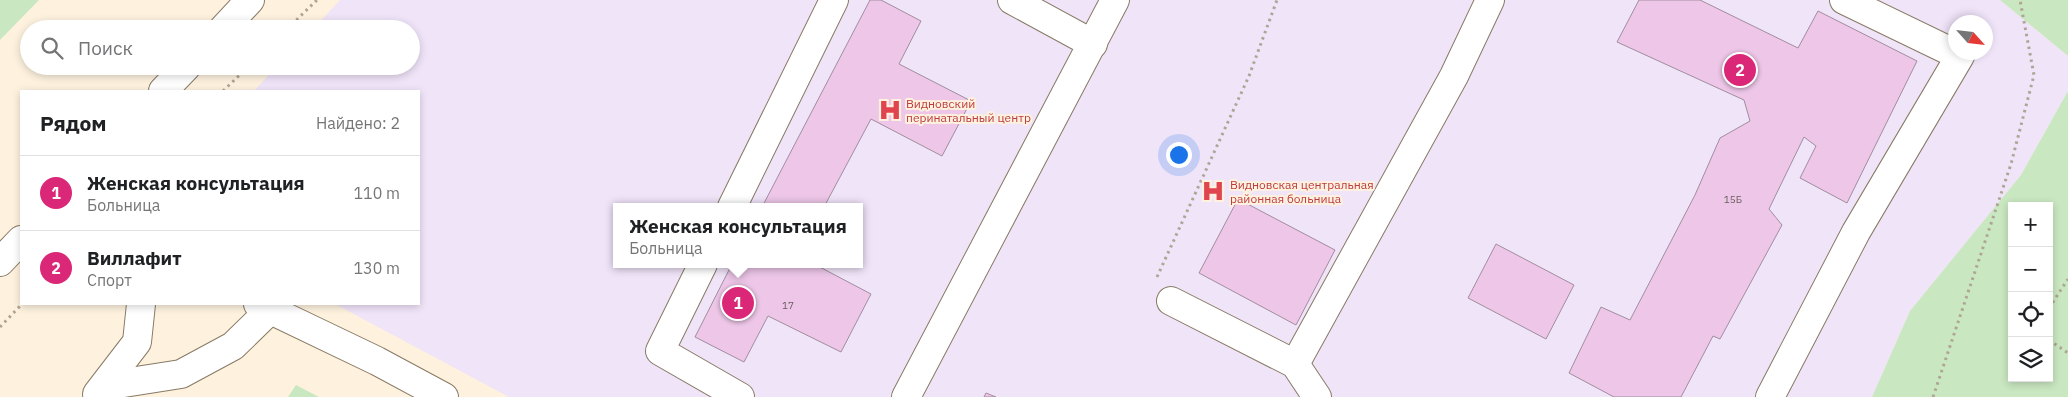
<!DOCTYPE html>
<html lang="ru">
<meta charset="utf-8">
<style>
body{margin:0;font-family:"IBM Plex Sans",sans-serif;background:#f2f2f2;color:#202124}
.controls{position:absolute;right:15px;bottom:15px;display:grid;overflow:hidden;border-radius:0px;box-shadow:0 2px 8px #0003}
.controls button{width:45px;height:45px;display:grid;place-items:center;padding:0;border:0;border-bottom:1px solid #e0e0e0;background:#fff;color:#202124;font:25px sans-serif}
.compass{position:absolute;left:1948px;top:15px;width:45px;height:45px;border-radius:50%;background:#fff;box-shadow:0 2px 8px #0003;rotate:117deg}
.you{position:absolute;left:1178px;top:154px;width:18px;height:18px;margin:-12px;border:4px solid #fff;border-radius:50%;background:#1a73e8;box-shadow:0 0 0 8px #1a73e833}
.badge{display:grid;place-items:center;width:32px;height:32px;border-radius:50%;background:#db2777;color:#fff;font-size:16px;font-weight:700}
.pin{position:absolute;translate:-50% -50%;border:2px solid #fff;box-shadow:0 1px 5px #0006}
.popup{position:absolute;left:613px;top:203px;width:250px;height:65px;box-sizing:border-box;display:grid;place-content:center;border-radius:0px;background:#fff;filter:drop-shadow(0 1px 4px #0005);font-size:16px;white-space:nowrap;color:#757577}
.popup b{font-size:19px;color:#202124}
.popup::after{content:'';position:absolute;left:50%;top:100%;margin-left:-10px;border:10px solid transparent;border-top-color:#fff}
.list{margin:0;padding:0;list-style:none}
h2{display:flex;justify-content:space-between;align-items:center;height:65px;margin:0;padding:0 20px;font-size:21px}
h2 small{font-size:16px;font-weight:400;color:#757577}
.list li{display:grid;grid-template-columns:32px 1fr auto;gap:15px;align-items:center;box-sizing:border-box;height:75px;padding:0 20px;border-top:1px solid #e0e0e0}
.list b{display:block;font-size:19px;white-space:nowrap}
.list p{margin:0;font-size:16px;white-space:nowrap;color:#757577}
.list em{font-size:16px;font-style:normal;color:#757577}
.icon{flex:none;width:28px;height:28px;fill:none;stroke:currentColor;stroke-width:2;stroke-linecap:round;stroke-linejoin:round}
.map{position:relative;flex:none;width:2068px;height:397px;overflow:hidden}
.search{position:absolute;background:#fff;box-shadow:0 2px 8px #0003;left:20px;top:20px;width:400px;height:55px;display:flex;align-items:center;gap:12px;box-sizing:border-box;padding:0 18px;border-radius:28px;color:#757577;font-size:19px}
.panel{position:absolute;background:#fff;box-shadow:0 2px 8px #0003;left:20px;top:90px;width:400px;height:215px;border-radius:0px}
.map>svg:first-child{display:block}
</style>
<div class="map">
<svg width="2068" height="397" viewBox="0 0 2068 397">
<rect width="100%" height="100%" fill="#fef2df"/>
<path fill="#f0e4f9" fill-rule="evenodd" d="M340 0H2000L2068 56V91L2021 175 1910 311 1872 397H509L335 304H419V91H254L277 66H411V29H313ZM1956 22H1986V52H1956ZM617 207H859V264H617Z"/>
<g fill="#c9e7c1" fill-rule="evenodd">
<polygon points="0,0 39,0 0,40"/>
<polygon points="2000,0 2068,0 2068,56"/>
<path d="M2068 91V397H1872L1910 311 2021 175ZM2012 206H2049V378H2012Z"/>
<polygon points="296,385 319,397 288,397"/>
</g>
<g fill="#edc6e8" stroke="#a18d9e">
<polygon points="870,0 881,0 921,21 899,64 971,101 942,156 871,119 824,207 762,207"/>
<polygon points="1639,0 1700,0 1798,48 1818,11 1917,61 1847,203 1800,178 1816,146 1804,137 1769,209 1782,225 1720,339 1713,336 1681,397 1614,397 1569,373 1601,307 1630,320 1695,195 1720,138 1750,121 1744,100 1617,42"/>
<polygon points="1238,199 1335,250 1296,325 1199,273"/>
<polygon points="1496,244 1574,285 1546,339 1468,298"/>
<polygon points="732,264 814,264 871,294 841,352 768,316 744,362 695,337"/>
<polygon points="986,393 996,397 984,397"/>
</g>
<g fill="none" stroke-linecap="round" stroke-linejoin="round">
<defs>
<g id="minor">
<polyline points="1012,0 1093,44"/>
<polyline points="732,207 834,0"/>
<polyline points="703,264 660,351 740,397"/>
<polyline points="1171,301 1295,364 1317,397"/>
<polyline points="258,304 377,361 444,397"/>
<polyline points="1295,364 1454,76 1490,0"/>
<polyline points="104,386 181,374 233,346 270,310"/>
<polyline points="97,394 137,342 141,304"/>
<polyline points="906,397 1115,0"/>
<polyline points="1770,397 1856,232 1960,56 1844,0"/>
</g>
<g id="major">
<polyline points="223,29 250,0"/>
<polyline points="163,91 187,66"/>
<polyline points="0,262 21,240"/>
</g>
</defs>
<use href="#minor" stroke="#887a65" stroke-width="30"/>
<use href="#major" stroke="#887a65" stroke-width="30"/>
<g stroke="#afa596" stroke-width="3" stroke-dasharray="2.5 4" stroke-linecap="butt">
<polyline points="287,29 317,0"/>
<polyline points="223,91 249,66"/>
<polyline points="1157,277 1249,76 1277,0"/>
<polyline points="2049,308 2068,279"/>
<polyline points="0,327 22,304"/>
<polyline points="2049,340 2068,353"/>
<polyline points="1933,397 2011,164 2034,75 2020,0"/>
</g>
<use href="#minor" stroke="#fff" stroke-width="28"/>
<use href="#major" stroke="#fff" stroke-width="28"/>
</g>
<defs>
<symbol id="hospital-bare" viewBox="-9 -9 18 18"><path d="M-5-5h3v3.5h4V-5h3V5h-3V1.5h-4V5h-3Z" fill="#e0444e" stroke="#fef2df" stroke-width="2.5" paint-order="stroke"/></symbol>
</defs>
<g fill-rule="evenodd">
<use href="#hospital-bare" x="874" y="94" width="32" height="32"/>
<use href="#hospital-bare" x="1197" y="175" width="32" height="32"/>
</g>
<g text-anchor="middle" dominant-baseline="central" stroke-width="4" stroke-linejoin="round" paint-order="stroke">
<g font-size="10" fill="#6a5c5e">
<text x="1733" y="199">15Б</text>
<text x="788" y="305">17</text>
</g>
<g font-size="12" fill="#be3a42" stroke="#fef2df" text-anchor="start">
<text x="906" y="103">Видновский<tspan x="906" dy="14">перинатальный центр</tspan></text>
<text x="1230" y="184">Видновская центральная<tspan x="1230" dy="14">районная больница</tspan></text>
</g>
</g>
</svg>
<div class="controls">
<button>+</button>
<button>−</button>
<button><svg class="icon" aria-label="locate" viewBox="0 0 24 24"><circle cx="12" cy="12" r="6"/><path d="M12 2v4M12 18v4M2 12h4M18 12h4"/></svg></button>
<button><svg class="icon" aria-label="layers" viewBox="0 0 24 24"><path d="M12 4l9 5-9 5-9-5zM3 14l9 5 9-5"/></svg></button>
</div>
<svg class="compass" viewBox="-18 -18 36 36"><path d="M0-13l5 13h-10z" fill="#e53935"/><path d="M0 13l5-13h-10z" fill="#757577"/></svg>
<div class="you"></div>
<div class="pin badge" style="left:738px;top:303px">1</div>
<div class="popup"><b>Женская консультация</b>Больница</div>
<div class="pin badge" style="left:1740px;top:70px">2</div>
<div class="search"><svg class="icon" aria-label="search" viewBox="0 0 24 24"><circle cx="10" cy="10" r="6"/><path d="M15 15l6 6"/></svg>Поиск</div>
<section class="panel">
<h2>Рядом<small>Найдено: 2</small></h2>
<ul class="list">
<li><span class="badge">1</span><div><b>Женская консультация</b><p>Больница</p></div><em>110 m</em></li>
<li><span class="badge">2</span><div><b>Виллафит</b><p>Спорт</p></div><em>130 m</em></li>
</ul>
</section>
</div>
